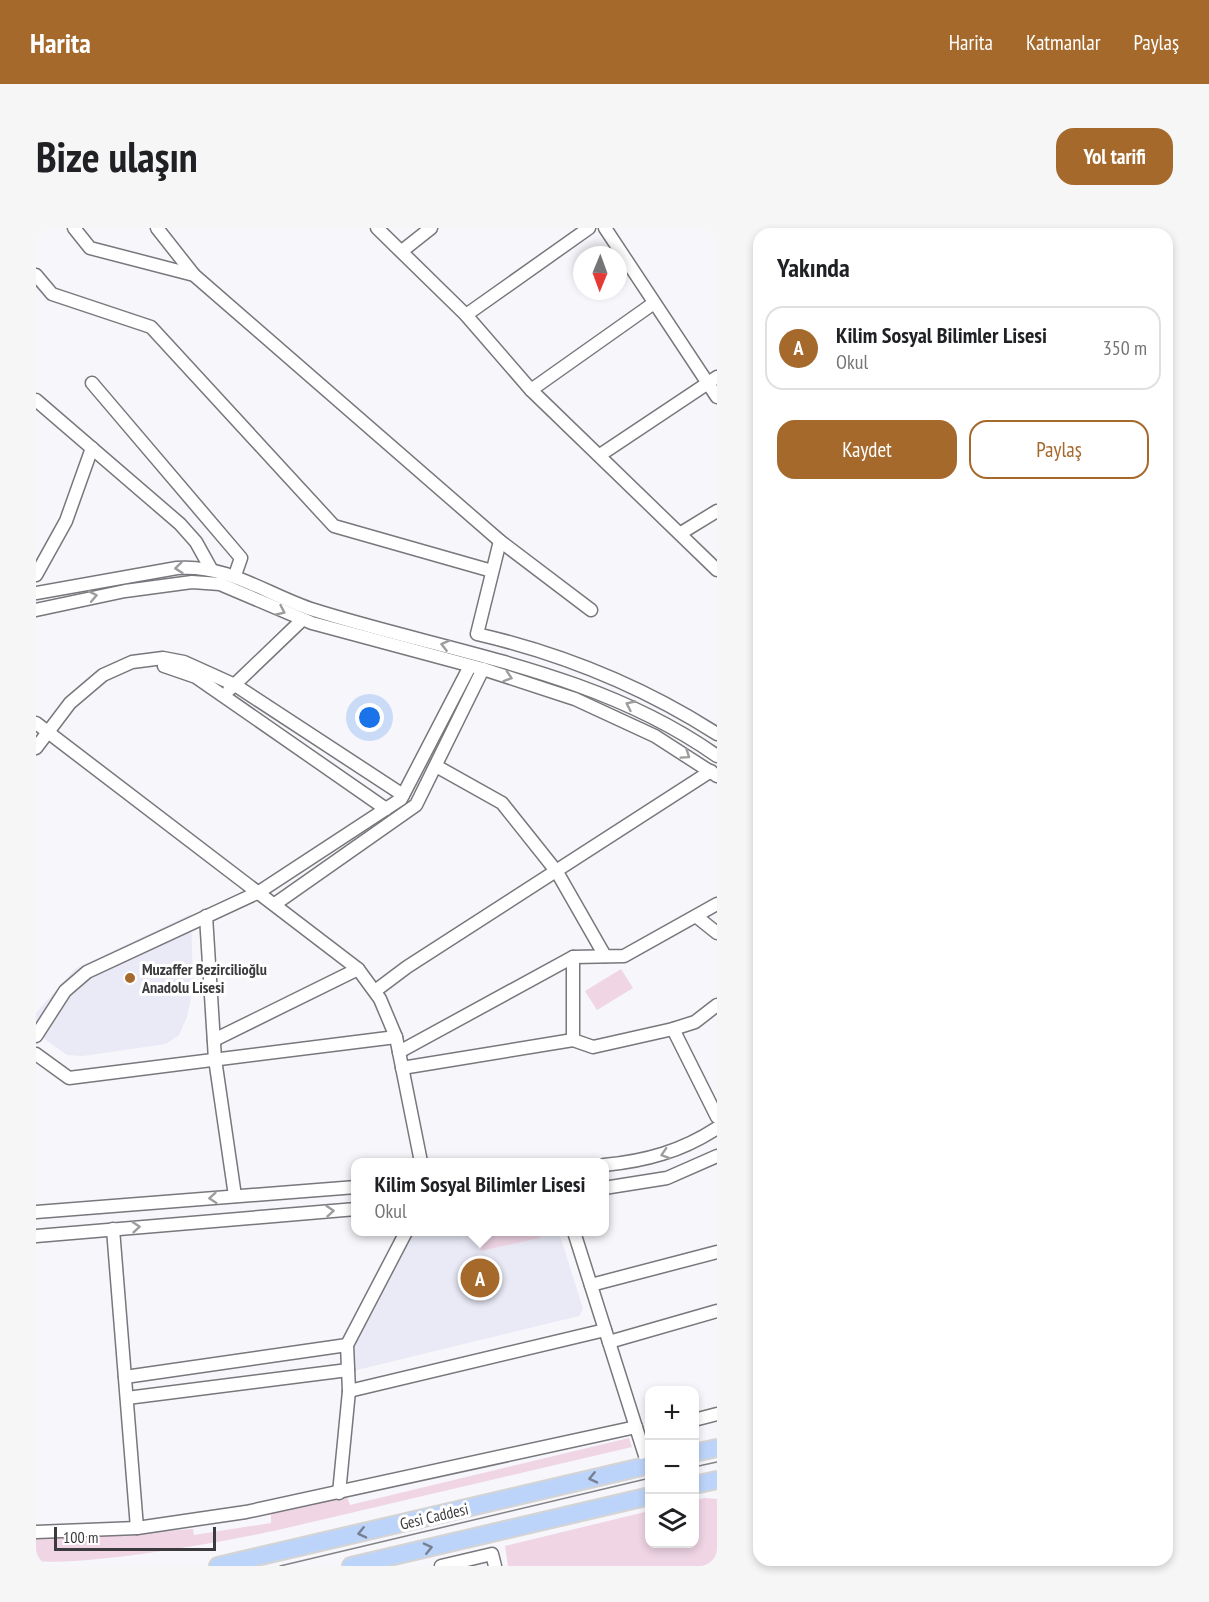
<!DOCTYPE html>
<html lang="tr">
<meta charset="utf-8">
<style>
body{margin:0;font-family:"PT Sans Narrow",sans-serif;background:#f6f6f6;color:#202124}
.controls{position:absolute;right:18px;bottom:18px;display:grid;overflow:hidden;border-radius:12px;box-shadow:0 3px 9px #0003}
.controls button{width:54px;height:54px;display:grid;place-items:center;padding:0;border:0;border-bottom:2px solid #e0e0e0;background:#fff;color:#202124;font:30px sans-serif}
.compass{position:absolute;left:537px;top:18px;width:54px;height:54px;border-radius:50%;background:#fff;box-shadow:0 3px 9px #0003;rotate:181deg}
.scale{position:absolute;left:18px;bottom:15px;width:162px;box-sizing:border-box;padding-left:6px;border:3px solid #3b3b3d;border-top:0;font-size:16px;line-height:21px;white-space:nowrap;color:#3b3b3d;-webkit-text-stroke:4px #fff;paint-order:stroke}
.you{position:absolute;left:334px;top:490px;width:21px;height:21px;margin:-15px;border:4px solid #fff;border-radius:50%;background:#1a73e8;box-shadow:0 0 0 9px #1a73e833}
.badge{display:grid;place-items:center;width:39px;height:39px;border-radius:50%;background:#a5692c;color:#fff;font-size:20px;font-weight:700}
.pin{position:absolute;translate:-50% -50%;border:3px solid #fff;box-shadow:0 2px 6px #0006}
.popup{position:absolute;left:315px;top:930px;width:258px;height:78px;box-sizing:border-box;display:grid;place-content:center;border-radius:12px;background:#fff;filter:drop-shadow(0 2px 4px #0005);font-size:20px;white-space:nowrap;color:#757577}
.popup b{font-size:22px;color:#202124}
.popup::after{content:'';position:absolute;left:50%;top:100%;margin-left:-12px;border:12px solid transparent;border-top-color:#fff}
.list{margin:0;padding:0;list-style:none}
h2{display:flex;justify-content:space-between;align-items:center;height:78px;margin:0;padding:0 24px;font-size:26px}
h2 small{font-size:20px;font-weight:400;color:#757577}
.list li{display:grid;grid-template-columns:39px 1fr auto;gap:18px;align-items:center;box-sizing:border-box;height:84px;margin:0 12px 12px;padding:0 12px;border:2px solid #e0e0e0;border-radius:18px}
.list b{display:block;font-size:22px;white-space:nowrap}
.list p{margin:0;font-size:20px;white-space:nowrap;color:#757577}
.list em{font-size:20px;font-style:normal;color:#757577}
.actions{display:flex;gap:12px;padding:18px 24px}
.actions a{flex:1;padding:14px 0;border:2px solid #a5692c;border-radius:18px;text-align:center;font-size:21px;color:#a5692c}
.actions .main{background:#a5692c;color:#fff}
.icon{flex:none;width:33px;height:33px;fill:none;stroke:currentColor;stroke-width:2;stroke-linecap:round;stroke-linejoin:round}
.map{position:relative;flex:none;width:681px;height:1338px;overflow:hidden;border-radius:18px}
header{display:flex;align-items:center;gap:36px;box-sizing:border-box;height:84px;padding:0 30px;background:#a5692c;color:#fff}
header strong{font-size:28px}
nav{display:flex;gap:33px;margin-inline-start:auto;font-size:21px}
.intro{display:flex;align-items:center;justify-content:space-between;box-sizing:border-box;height:144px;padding:0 36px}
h1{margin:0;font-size:42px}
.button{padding:15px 27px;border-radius:18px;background:#a5692c;color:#fff;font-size:21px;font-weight:700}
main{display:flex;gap:36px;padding:0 36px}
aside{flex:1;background:#fff;border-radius:18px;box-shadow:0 3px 9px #0003}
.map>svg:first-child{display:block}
</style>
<header>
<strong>Harita</strong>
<nav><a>Harita</a><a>Katmanlar</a><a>Paylaş</a></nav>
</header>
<div class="intro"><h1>Bize ulaşın</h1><a class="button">Yol tarifi</a></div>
<main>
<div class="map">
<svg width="681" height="1338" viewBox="0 0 681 1338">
<rect width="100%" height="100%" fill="#f6f6fb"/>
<g fill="#eaeaf7">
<polygon points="155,686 157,760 151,789 143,807 130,816 47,828 31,827 0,805 0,785 39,741"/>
<polygon points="372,1004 523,1004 547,1081 543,1088 321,1142 314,1133 315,1108"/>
</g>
<g fill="#f0d5e5">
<polygon points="585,741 597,760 561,782 549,763"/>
<polygon points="441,1004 503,1004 504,1010 445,1023"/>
<path d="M593 1210 596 1219C479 1246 363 1274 246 1301 189 1314 52 1338 0 1333V1311L157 1301 158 1307 235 1295V1285L311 1269 314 1277Z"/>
<polygon points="669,1270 681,1271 681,1335 669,1338 472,1338 469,1318 613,1283 614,1316 658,1316 659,1272"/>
</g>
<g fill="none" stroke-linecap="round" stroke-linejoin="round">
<defs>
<g id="minor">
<polyline points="38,0 54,20 158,47 464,313 555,382"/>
<polyline points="121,0 158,47"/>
<polyline points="341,0 430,87 495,162 618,75"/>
<polyline points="569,0 681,169"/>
<polyline points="366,23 395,0"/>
<polyline points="0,47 16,66 115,99 298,298 456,343"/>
<polyline points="430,87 553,0"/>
<polyline points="56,155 205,330 199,347"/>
<polyline points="495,162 681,342"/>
<polyline points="0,172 144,296 160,314 175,341"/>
<polyline points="564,227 681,149"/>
<polyline points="645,305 681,283"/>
<path d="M464 313 441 406C527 426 606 458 681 506"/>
<polyline points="0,347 30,293 56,220"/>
<path d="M0 365 141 340C193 336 231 367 278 382 415 425 561 443 681 528"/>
<polyline points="0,382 89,363 156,354 184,356 276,395 447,441 539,471 619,508 681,548"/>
<polyline points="128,438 160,449 350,581"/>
<polyline points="193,462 266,392"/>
<polyline points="0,495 322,741 344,771 360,809 385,934"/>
<polyline points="0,520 34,475 67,447 96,434 127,430 148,434 199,457 367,567"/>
<polyline points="400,538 466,575 521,644 569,728"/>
<polyline points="239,676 380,577 447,441"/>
<polyline points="170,688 179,831 199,968"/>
<polyline points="661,689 681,705"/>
<polyline points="537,729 537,812 557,819 637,801 659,794 681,777"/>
<polyline points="339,763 371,739 675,543"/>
<polyline points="637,801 681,889"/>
<polyline points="0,808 29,763 51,744 223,664 365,571 434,438"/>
<polyline points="178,812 322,741"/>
<polyline points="363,824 537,729 588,728 681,676"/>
<polyline points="0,826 33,850 360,809"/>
<polyline points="366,840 537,812"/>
<path d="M568 937C610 933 646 923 681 900"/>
<polyline points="568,960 631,950 681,928"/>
<polyline points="0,984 320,959"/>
<polyline points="77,1001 101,1300"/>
<polyline points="538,1004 612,1237"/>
<polyline points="0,1008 320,981"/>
<polyline points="555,1057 681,1024"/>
<polyline points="573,1114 681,1083"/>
<polyline points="89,1149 311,1117"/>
<polyline points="313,1163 569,1102"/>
<polyline points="91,1170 312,1142"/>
<polyline points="658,1192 681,1186"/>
<polyline points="303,1265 313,1163 311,1117 370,1004"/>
<polyline points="0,1304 101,1300 210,1284 600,1199"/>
<polyline points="405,1338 456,1326 459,1338"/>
</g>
<g id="major">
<polyline points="658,1225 681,1220"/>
<polyline points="658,1257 681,1252"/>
<polyline points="182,1338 614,1237"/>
<polyline points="315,1338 614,1268"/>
</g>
</defs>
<use href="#minor" stroke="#77777c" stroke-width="15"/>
<use href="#major" stroke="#d4d4d4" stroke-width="20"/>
<use href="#minor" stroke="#fff" stroke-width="12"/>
<use href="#major" stroke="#bdd4fa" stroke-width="16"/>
<g stroke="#828285" stroke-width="1.5">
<polyline points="658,1239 681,1234"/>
<polyline points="244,1338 614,1250"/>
</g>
</g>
<defs><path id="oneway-chevron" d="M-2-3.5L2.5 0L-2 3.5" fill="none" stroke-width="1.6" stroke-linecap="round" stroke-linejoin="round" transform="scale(1.5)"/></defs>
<g stroke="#9d9d9e">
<use href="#oneway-chevron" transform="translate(143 340) rotate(174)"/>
<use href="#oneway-chevron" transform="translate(57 368) rotate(-11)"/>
<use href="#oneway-chevron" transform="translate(245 383) rotate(25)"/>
<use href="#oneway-chevron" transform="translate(409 417) rotate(-166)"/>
<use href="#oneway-chevron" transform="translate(472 449) rotate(18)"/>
<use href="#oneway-chevron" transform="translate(594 477) rotate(-155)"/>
<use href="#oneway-chevron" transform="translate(650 527) rotate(34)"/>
<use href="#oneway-chevron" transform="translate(629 926) rotate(162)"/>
<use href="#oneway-chevron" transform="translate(177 970) rotate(175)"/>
<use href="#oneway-chevron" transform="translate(294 983) rotate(-5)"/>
<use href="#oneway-chevron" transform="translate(100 999) rotate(-5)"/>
</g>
<g stroke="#768092">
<use href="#oneway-chevron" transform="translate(557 1250) rotate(167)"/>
<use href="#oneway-chevron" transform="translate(326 1305) rotate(167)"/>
<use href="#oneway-chevron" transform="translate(392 1320) rotate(-13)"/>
</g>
<circle fill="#a5692c" stroke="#fff" stroke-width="2" cx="94" cy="750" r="6"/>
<g text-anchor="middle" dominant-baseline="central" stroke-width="6" stroke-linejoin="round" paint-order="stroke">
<g font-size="16" font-weight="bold" fill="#3b3b3d" stroke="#fff" text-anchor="start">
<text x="106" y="741">Muzaffer Bezircilioğlu<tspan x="106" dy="18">Anadolu Lisesi</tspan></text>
</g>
<g font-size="16" fill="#3b3b3d" stroke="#fff">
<text transform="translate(398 1288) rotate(-13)">Gesi Caddesi</text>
</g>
</g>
</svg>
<div class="controls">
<button>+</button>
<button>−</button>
<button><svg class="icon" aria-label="layers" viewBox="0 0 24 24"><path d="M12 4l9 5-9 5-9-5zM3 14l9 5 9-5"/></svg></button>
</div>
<svg class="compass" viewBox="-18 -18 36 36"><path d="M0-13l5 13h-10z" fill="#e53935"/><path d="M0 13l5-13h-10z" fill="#757577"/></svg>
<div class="scale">100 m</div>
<div class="you"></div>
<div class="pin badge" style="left:444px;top:1050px">A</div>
<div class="popup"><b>Kilim Sosyal Bilimler Lisesi</b>Okul</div>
</div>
<aside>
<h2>Yakında<small></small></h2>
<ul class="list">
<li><span class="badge">A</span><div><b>Kilim Sosyal Bilimler Lisesi</b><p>Okul</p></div><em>350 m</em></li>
</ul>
<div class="actions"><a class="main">Kaydet</a><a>Paylaş</a></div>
</aside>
</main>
